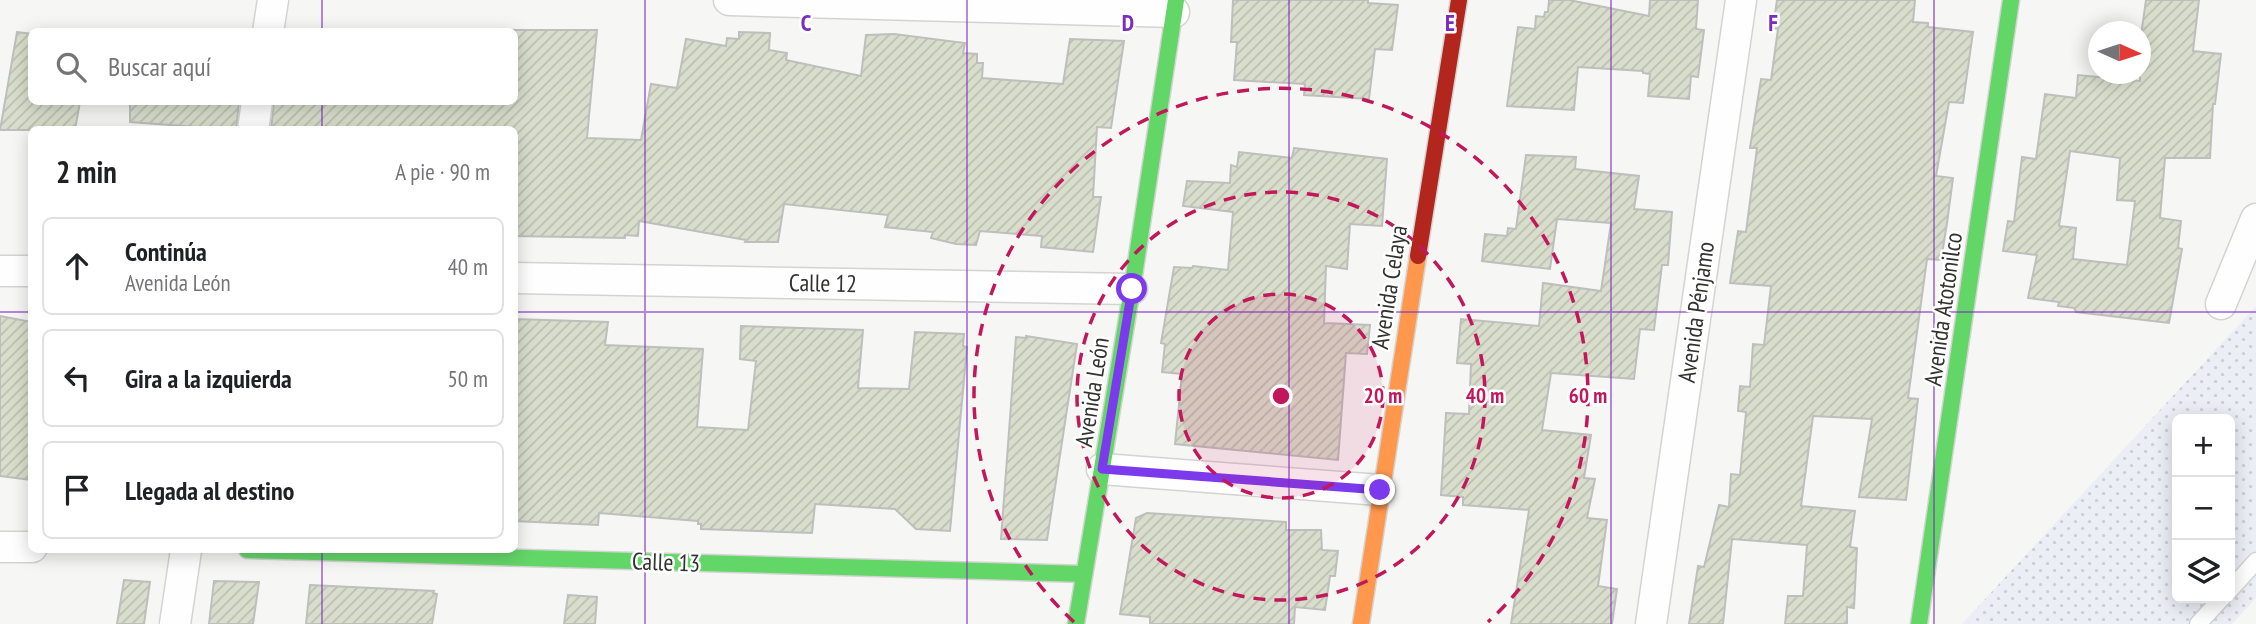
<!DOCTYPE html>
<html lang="es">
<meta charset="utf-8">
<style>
body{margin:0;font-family:"PT Sans Narrow",sans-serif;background:#f6f6f6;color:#202124}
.controls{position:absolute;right:21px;bottom:21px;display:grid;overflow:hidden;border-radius:10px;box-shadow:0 4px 18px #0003}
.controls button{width:63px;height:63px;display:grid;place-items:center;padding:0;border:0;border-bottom:2px solid #e0e0e0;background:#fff;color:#202124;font:35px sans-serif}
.compass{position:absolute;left:2088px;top:21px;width:63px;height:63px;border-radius:50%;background:#fff;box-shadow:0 4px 18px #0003;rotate:93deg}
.stop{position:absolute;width:21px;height:21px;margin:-16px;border:5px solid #7c3aed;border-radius:50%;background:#fff}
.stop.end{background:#7c3aed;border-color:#fff;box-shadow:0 2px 7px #0008}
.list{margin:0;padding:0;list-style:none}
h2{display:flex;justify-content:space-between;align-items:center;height:91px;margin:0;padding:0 28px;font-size:30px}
h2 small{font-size:23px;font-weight:400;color:#757577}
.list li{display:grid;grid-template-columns:46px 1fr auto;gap:21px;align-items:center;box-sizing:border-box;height:98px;margin:0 14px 14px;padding:0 14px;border:2px solid #e0e0e0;border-radius:10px}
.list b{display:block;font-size:26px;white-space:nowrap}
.list p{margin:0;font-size:23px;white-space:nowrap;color:#757577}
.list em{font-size:23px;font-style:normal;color:#757577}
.icon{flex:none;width:38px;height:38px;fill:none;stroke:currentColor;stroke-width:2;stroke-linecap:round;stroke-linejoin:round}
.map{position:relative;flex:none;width:2256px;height:624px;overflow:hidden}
.search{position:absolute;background:#fff;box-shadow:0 4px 18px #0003;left:28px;top:28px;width:490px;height:77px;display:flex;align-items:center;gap:18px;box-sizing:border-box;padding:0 24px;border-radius:10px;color:#757577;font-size:26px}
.panel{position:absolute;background:#fff;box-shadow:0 4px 18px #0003;left:28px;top:126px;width:490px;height:427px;border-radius:10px}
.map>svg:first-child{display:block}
</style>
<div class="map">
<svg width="2256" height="624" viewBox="0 0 2256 624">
<defs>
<pattern id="grass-dots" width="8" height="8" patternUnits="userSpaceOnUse" patternTransform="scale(1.75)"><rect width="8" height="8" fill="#eceef6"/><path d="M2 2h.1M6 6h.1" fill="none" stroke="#cbcdd3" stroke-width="1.8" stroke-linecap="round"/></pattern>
<pattern id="building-hatch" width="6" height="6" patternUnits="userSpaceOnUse" patternTransform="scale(1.75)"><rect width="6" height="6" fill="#d9decc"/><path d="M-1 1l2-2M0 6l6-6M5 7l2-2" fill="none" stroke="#bbbfb0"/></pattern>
</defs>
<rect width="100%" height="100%" fill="#f6f7f5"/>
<path fill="url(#grass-dots)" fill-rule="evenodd" d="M2256 306V598L2232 624H1962ZM2177 419H2230V598H2177Z"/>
<g fill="url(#building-hatch)" stroke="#bebebd" stroke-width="2" fill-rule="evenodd">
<polygon points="1233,0 1368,0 1368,3 1398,5 1392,50 1375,49 1369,99 1304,95 1305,84 1234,80 1237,42 1231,42"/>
<polygon points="1549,0 1569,0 1649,16 1650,0 1698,0 1696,29 1704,30 1698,77 1691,76 1689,99 1648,96 1650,74 1643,73 1643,71 1578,67 1574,110 1507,106 1518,27 1535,29 1536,16 1544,17 1545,12 1548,12"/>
<polygon points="1777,0 1915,0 1913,22 1928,23 1928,27 1973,32 1963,103 1949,102 1936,176 1953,178 1947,223 1941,260 1927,259 1908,398 1918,399 1906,500 1859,497 1872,419 1813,416 1801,506 1855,511 1850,547 1857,548 1854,608 1847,607 1847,624 1785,624 1788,596 1803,596 1807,545 1732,539 1723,624 1689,624 1698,566 1704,567 1719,505 1729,507 1731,474 1740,475 1746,412 1738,411 1740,386 1750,387 1753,344 1764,345 1771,286 1730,283 1738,231 1746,232 1757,148 1750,148 1761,79 1771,80 1778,29 1773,28"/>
<path d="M2146 0H2199L2193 51 2221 54 2215 104H2213L2210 158H2165L2160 218 2181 221 2178 248 2182 249 2169 323 2076 312 2074 308 2058 306 2059 302 2028 298 2037 255 2003 251 2008 221 2014 222 2022 157 2036 159 2045 94 2076 98 2078 75 2140 81V42ZM2070 151 2120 158 2117 200 2135 201 2127 265 2073 259 2076 228 2059 226Z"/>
<polygon points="514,30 597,30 587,138 641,140 651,84 677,88 686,39 726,46 727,38 739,39 739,32 770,33 769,50 787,53 786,60 861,76 866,35 894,34 965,43 963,53 977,54 977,63 983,63 982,78 1063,84 1070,39 1124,41 1111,128 1097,127 1093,197 1101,197 1093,252 1041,247 1042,236 980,231 976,245 956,244 931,238 933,232 885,227 888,215 784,204 778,242 745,242 746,240 639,221 638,236 625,235 625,238 514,236 514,130 271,130 274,102 514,102"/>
<polygon points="17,32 32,34 32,102 80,102 75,130 0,130"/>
<polygon points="130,102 239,102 236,130 130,122"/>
<polygon points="1294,148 1387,159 1382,226 1350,224 1347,269 1326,266 1324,323 1370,325 1367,354 1346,353 1338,460 1175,444 1182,374 1162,372 1165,344 1161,343 1174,267 1192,268 1193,266 1228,270 1233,212 1183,206 1187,181 1230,183 1231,165 1237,167 1239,152 1292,158"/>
<polygon points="1526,155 1576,157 1575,169 1639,176 1634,209 1672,212 1668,265 1662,265 1654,330 1640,329 1634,379 1551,373 1542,430 1591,435 1584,478 1595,479 1587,518 1607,520 1598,586 1617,589 1612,624 1511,624 1529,510 1463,505 1463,497 1441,495 1446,413 1469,414 1471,364 1457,363 1461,319 1539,326 1543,283 1601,291 1611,223 1557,219 1550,269 1482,261 1485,234 1507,236 1508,228 1516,229"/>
<polygon points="0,316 32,322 32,480 0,476"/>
<polygon points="514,319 608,322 605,345 703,349 697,427 748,430 756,361 740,359 741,326 863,330 858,388 909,389 915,332 964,334 963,346 967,347 950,531 916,529 895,509 815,504 812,533 701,529 701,524 698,524 698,521 599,513 598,525 514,521"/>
<polygon points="1026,336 1077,344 1047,540 1001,539 1016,337 1026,338"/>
<polygon points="1147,513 1286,522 1286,530 1321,530 1322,550 1338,551 1335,576 1330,576 1325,610 1295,607 1294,624 1150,624 1150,617 1120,614 1136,518"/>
<polygon points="124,580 150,582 144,624 117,624"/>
<polygon points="214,581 259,582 253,624 209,624"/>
<polygon points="310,585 434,591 433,593 437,594 432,624 306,624"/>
<polygon points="568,595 597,597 595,624 564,624"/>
</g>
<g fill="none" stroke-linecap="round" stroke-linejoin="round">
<defs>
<g id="lane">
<polyline points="2230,590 2256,561"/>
<polyline points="2198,624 2222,598"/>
</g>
<g id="street">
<polyline points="729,0 1174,12"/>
<polyline points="268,32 273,0"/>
<polyline points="253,130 257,102"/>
<polyline points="0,271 32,271"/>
<polyline points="514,278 1132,289"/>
<polyline points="2221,304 2256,219"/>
<polyline points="1102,469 1380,490"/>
<polyline points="0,547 32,547"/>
<polyline points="175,624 186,550"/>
<polyline points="1651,624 1741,0"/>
</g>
<g id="fast">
<polyline points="247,550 1084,574"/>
<polyline points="1076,624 1132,289 1176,0"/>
<polyline points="1919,624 2011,0"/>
</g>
<polyline id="slow" points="1361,624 1418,256"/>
<polyline id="jam" points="1418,256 1459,0"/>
</defs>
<use href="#lane" stroke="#d3d4d2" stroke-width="19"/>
<use href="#street" stroke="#d3d4d2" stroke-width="33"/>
<use href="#fast" stroke="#d3d4d2" stroke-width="19"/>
<use href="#slow" stroke="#d3d4d2" stroke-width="19"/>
<use href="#jam" stroke="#d3d4d2" stroke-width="19"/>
<use href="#lane" stroke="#fefefe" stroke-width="16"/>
<use href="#street" stroke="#fefefe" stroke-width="30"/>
<use href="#fast" stroke="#63d668" stroke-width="16"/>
<use href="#slow" stroke="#ff974d" stroke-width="16"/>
<use href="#jam" stroke="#b3261e" stroke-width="16"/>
</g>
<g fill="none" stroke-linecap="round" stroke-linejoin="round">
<polyline stroke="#7c3aed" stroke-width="9" points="1132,289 1102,469 1380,490"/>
</g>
<path fill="none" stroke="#7b2cbf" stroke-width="2" stroke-opacity="0.55" d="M322 0V32M645 0V624M967 0V624M1289 0V624M1611 0V624M1934 0V624M322 102V130M0 312H32M514 312H2256M322 550V624"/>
<circle cx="1281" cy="396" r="102" fill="#c2185b" fill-opacity=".12"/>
<g fill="none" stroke="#c2185b" stroke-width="3.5" stroke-dasharray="12 9">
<circle cx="1281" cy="396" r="102"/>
<circle cx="1281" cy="396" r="204"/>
<path d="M1074 622A307 307 0 1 1 1488 622"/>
</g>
<g text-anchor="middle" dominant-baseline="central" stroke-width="5" stroke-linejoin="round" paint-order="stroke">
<g font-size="24" fill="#323231" stroke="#fff">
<text transform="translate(823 283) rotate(1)">Calle 12</text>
<text transform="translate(1389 287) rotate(-81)">Avenida Celaya</text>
<text transform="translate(1943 309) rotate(-82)">Avenida Atotonilco</text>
<text transform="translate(1696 312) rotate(-82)">Avenida Pénjamo</text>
<text transform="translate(1092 392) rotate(-81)">Avenida León</text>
<text transform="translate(666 562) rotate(2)">Calle 13</text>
</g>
</g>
<g font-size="23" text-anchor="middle" font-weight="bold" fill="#7b2cbf" stroke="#fff" stroke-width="5" stroke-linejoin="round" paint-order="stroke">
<text x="806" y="31">C</text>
<text x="1128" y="31">D</text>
<text x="1450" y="31">E</text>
<text x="1773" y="31">F</text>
</g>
<circle cx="1281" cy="396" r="10" fill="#c2185b" stroke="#fff" stroke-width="3.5"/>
<g font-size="21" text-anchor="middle" font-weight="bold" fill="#c2185b" stroke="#fff" stroke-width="5" stroke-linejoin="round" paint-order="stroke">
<text x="1383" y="403">20 m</text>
<text x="1485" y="403">40 m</text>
<text x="1588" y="403">60 m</text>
</g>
</svg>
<div class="controls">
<button>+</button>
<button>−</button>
<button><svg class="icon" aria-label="layers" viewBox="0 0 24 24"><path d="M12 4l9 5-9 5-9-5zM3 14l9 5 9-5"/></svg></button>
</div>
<svg class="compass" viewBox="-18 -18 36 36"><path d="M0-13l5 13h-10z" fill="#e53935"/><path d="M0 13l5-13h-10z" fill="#757577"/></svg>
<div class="stop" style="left:1132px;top:289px"></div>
<div class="stop end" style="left:1380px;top:490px"></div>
<div class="search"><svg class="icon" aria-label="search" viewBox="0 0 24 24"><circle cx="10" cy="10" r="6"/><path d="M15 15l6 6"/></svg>Buscar aquí</div>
<section class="panel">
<h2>2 min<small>A pie · 90 m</small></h2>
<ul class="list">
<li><svg class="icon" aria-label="ahead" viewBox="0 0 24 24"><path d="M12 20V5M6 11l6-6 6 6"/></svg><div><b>Continúa</b><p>Avenida León</p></div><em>40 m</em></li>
<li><svg class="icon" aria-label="left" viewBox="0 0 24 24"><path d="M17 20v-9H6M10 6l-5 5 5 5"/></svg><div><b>Gira a la izquierda</b></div><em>50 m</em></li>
<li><svg class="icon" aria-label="arrive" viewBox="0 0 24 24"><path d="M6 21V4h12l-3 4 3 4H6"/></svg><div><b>Llegada al destino</b></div></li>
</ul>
</section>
</div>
